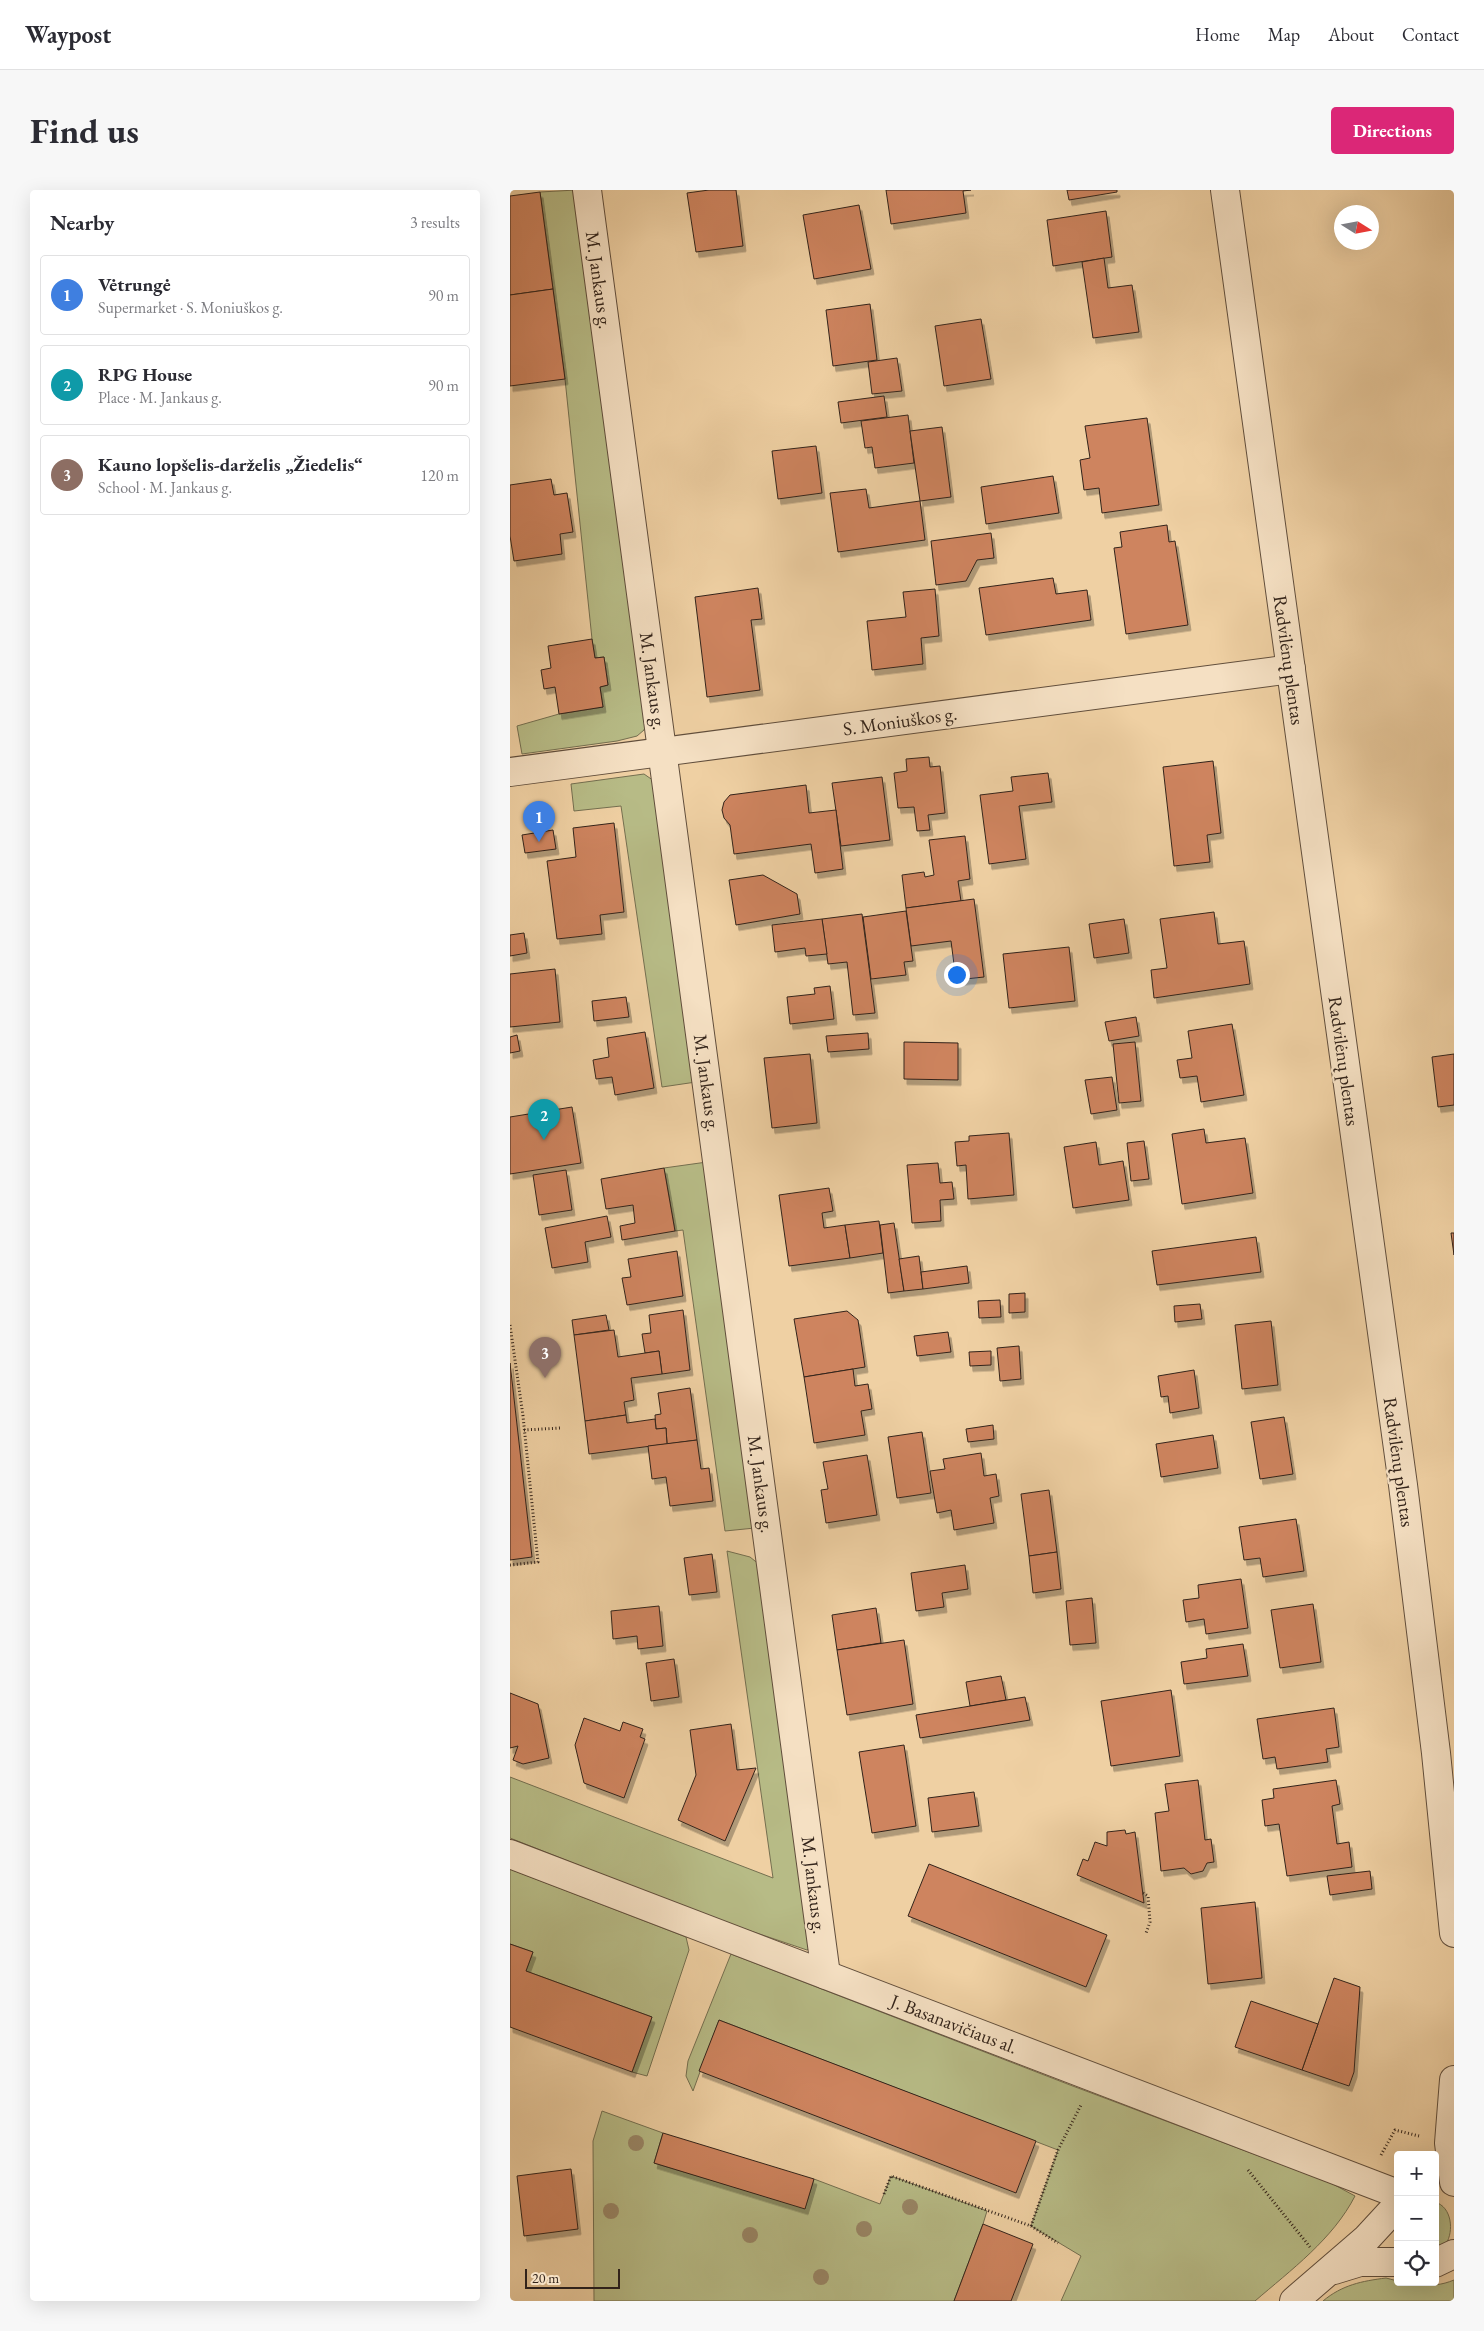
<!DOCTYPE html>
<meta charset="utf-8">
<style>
body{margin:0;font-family:"EB Garamond",serif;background:#f7f7f7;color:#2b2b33}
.controls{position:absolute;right:15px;bottom:15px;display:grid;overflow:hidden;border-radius:5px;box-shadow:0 5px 20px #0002}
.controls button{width:45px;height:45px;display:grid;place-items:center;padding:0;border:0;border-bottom:1px solid #e1e1e2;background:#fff;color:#2b2b33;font:25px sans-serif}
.compass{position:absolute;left:824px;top:15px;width:45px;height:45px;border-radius:50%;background:#fff;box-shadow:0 5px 20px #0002;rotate:101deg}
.scale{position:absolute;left:15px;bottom:12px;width:95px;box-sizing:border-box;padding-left:5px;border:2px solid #32231a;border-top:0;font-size:14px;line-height:18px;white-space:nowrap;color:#32231a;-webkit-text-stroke:4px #f5e0c3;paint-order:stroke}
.you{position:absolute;left:446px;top:784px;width:18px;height:18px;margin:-12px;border:4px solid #fff;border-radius:50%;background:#1a73e8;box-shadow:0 0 0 8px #1a73e833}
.badge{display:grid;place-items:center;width:32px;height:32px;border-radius:50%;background:#db2777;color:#fff;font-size:16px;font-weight:700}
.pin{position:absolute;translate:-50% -41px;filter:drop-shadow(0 1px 2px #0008)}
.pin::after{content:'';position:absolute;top:26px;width:18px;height:15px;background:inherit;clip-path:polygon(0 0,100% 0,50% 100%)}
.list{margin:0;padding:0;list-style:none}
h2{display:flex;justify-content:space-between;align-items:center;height:65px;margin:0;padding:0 20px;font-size:21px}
h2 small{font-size:16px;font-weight:400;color:#7c7c81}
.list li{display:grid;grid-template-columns:32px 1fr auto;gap:15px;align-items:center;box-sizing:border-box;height:80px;margin:0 10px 10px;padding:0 10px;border:1px solid #e1e1e2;border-radius:5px}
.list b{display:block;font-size:19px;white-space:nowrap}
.list p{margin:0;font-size:16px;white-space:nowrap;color:#7c7c81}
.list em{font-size:16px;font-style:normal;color:#7c7c81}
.icon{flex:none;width:28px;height:28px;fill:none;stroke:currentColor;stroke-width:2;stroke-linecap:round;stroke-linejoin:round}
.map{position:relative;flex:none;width:944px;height:2111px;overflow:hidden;border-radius:5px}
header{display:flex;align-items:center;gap:30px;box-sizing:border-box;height:70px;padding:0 25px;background:#fff;border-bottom:1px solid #e1e1e2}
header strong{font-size:24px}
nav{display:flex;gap:28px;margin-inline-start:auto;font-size:18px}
.intro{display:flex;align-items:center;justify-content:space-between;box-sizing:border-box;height:120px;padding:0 30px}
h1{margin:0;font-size:35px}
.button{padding:12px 22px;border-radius:5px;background:#db2777;color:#fff;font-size:18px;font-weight:700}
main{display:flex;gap:30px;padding:0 30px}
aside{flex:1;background:#fff;border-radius:5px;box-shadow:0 5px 20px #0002}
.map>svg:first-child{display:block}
</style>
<header>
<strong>Waypost</strong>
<nav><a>Home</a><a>Map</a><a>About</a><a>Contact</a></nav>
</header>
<div class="intro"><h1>Find us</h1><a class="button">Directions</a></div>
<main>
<aside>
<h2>Nearby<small>3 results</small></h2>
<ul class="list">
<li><span class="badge" style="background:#3f7fe0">1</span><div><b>Vėtrungė</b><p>Supermarket · S. Moniuškos g.</p></div><em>90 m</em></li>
<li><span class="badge" style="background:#0f9aa8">2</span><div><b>RPG House</b><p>Place · M. Jankaus g.</p></div><em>90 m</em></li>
<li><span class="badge" style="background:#8d6e63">3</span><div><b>Kauno lopšelis-darželis „Žiedelis“</b><p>School · M. Jankaus g.</p></div><em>120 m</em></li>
</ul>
</aside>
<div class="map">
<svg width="944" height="2111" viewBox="0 0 944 2111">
<defs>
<filter id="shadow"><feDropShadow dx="3" dy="5.5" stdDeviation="0" flood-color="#0004"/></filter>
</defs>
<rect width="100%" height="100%" fill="#efd0a3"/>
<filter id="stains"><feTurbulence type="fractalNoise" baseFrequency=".004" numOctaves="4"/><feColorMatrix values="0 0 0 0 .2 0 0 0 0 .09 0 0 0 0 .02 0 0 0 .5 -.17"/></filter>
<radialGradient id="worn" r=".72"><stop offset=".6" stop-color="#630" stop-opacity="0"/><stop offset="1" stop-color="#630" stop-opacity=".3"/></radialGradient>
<g fill="#b7bb86" stroke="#746f50">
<polygon points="66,0 136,534 134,540 127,546 107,551 12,564 7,536 49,524 93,517 90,497 98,495 94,467 85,468 82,449 55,189 30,2"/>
<polygon points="134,584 147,593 186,892 152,897 111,616 64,621 61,594"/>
<polygon points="197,972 245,1338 215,1341 173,1040 165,1041 154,978"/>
<polygon points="217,1361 240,1367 250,1375 300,1758 297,1760 202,1728 0,1648 0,1587 263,1688"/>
<polygon points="0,1679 176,1747 179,1760 137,1886 122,1882 142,1827 16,1781 23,1762 0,1754"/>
<path d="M221 1764 560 1895 821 1993 845 2006C823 2049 781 2080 745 2111H551L571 2066 521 2036 548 1960 209 1830 183 1901 176 1886 178 1871Z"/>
<polygon points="92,1921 153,1943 144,1973 295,2018 304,1989 370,2014 381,1986 477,2021 473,2034 444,2111 84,2111 83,1951"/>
<path d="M925 2012C942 2017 944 2041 936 2054 933 2056 928 2058 925 2060Z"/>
<path d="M876 2088C899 2094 920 2100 944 2090V2111H813C832 2095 852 2091 876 2088Z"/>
</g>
<g fill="#ce845e" stroke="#32231a" filter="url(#shadow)">
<polygon points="199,0 226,0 233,56 186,62 177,3"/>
<polygon points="376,0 461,0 453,1 456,23 381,34"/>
<polygon points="557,0 607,0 607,2 559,10"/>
<polygon points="30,2 43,99 0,105 0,6"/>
<polygon points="349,15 361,79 304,89 293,25"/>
<polygon points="596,21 602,67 543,76 537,30"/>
<polygon points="594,68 598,98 622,95 629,142 583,148 572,72"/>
<polygon points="43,99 55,189 0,196 0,105"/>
<polygon points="360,114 367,170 323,176 316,120"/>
<polygon points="471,129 481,189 434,196 425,136"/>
<polygon points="387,168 392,201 362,204 358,172"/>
<polygon points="374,206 377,227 331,233 328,212"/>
<polygon points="398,225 404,273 365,278 362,257 355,258 351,231"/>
<polygon points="637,228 649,315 592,323 589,298 574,300 570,270 580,268 575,236"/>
<polygon points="432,237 441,307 410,311 400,241"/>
<polygon points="306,256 312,303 268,309 262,261"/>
<polygon points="543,286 549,323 476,334 471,297"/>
<polygon points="41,289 44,305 57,303 63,342 50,344 52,364 4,371 0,346 0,295"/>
<polygon points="356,299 359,318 410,311 415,350 328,362 320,303"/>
<polygon points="657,335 659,352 665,351 678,435 616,444 604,358 612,357 610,342"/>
<polygon points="481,343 484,368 467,370 456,391 426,395 421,351"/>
<polygon points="543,388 546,404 577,400 581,430 476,445 469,398"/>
<polygon points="248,398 252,429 241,430 250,500 197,507 185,407"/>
<polygon points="425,399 429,446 411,448 413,474 362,480 357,431 396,427 393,402"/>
<polygon points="82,449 85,468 94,467 98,495 90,497 93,517 49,524 45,497 34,499 31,480 41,478 38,456"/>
<polygon points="419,567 420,577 430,576 435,623 418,625 420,640 407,641 404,617 388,618 384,583 397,581 396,569"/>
<polygon points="703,571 711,643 697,645 700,672 664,676 653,577"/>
<polygon points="538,583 542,612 509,616 516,669 479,674 470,605 503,601 501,587"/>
<polygon points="372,587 380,650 331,656 322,593"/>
<polygon points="296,595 299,623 326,620 333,679 305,683 301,654 224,664 220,635 214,628 212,620 214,612 220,605"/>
<polygon points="104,633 114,722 90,725 92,744 47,749 37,671 66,667 63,638"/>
<polygon points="43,640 46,659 15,663 12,645"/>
<polygon points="455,646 460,689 448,691 451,711 396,718 392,685 414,682 415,687 424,685 419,650"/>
<polygon points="253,685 287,704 290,724 226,735 219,690"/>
<polygon points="464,709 474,787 446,790 441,751 401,756 396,718"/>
<polygon points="396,721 403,771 394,772 396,785 361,789 353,727"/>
<polygon points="704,722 708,754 734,751 740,794 644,808 641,780 657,778 650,729"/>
<polygon points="352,724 365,823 343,825 337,772 318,774 312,729"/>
<polygon points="312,729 317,764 296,766 295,758 265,762 262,735"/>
<polygon points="614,729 619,763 584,768 579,734"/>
<polygon points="14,743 17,763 0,766 0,745"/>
<polygon points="559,757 565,811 499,818 493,764"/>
<polygon points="45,779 50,832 0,837 0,784"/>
<polygon points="320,796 324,829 280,834 277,807 305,804 304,798"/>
<polygon points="116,807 119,827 84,831 82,811"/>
<polygon points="626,827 629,846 599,851 595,832"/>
<polygon points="722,834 734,905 691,912 687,886 670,888 667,870 682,868 678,841"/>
<polygon points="135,842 144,898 105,905 102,887 86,889 83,870 99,867 97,848"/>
<polygon points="358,843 359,859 318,862 316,846"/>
<polygon points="7,845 10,861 0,863 0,847"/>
<polygon points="394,852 448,853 448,890 394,889"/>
<polygon points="625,852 631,911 609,913 603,854"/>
<polygon points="300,864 307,933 262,938 254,868"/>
<polygon points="944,864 944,915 928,917 922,867"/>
<polygon points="602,887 607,920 581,924 575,890"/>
<polygon points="62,917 71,973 0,984 0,927"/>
<polygon points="694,939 696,953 735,948 743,1003 672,1014 662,944"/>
<polygon points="499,943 504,1005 458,1009 456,975 447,976 445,952 459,951 459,946"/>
<polygon points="634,951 639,989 621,991 617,953"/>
<polygon points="586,952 589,975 613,971 619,1010 563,1018 554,957"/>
<polygon points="428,973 430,993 442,992 444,1009 430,1010 431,1031 402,1033 397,975"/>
<polygon points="154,978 165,1041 112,1050 110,1036 125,1033 123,1015 96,1019 91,989"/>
<polygon points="56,980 62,1020 29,1025 23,985"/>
<polygon points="319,998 323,1021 312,1023 314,1038 335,1035 340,1068 279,1076 269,1005"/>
<polygon points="97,1026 101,1047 75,1052 78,1072 42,1078 35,1038"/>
<polygon points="369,1031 373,1063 340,1068 335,1035"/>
<polygon points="384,1033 394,1101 378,1103 370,1035"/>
<polygon points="941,1043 944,1043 944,1065"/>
<polygon points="746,1047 751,1082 647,1095 642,1061"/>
<polygon points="167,1061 173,1106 117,1115 112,1088 121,1087 118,1069"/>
<polygon points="409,1066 413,1099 394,1101 389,1069"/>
<polygon points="457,1076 459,1093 413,1099 411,1082"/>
<polygon points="515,1103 515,1122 499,1123 499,1104"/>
<polygon points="490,1110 491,1127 469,1128 468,1111"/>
<polygon points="690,1114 692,1129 665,1132 664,1116"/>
<polygon points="173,1120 180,1180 152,1184 149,1161 135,1163 132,1144 141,1143 139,1125"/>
<polygon points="337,1121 348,1130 355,1177 294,1187 284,1129"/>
<polygon points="96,1125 99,1140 64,1145 62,1130"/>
<polygon points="761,1131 768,1195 732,1199 725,1135"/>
<polygon points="104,1140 108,1167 149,1161 152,1184 121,1188 124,1210 114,1212 116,1225 75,1231 64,1145"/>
<polygon points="438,1142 441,1162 407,1166 404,1146"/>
<polygon points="509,1156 511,1189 490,1191 487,1158"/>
<polygon points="481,1161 481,1175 460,1176 459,1162"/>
<polygon points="0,1173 22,1367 0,1370"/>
<polygon points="343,1179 345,1196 358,1194 362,1219 351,1221 355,1245 304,1253 294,1187"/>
<polygon points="684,1180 689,1218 660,1223 658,1206 651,1207 648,1186"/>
<polygon points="180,1198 187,1250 157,1254 156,1238 146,1239 145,1225 151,1224 148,1203"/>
<polygon points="116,1225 117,1233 145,1229 146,1239 156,1238 157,1254 79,1264 75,1231"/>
<polygon points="774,1227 783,1284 750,1289 741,1232"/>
<polygon points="483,1235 484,1249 458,1252 456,1239"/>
<polygon points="412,1242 421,1303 387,1308 378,1247"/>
<polygon points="703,1245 708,1278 651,1287 646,1254"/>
<polygon points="187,1250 191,1279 199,1278 203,1311 160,1316 156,1287 142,1289 138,1256"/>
<polygon points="471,1263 474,1286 486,1284 489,1306 480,1308 484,1333 444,1340 441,1320 427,1323 420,1281 435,1279 433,1269"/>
<polygon points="357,1265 367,1325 316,1333 311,1300 318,1299 313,1272"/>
<polygon points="539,1300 547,1362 519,1366 511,1304"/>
<polygon points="786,1329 794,1381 753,1387 750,1368 734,1370 729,1337"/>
<polygon points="547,1362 551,1399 523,1403 519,1366"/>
<polygon points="202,1364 207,1402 179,1405 174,1368"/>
<polygon points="455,1375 458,1399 432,1403 434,1417 406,1421 401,1383"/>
<polygon points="731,1389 738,1438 696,1444 694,1429 676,1432 673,1410 689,1408 688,1395"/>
<polygon points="582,1408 586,1453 560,1455 556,1411"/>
<polygon points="803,1414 811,1472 770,1478 761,1420"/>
<polygon points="149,1416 153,1456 128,1459 127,1446 103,1449 101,1421"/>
<polygon points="366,1418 371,1453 327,1460 322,1425"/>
<polygon points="394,1450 403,1514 337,1525 327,1460"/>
<polygon points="733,1454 738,1486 674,1494 671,1472 697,1468 696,1459"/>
<polygon points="164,1469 169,1507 141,1511 136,1473"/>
<polygon points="491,1486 496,1510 460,1516 456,1492"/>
<polygon points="661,1500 670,1566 601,1576 591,1511"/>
<polygon points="0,1503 28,1514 39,1568 13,1574 3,1570 8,1556 0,1558"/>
<polygon points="515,1507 520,1530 410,1548 406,1525"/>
<polygon points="824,1518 829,1557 816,1559 818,1572 767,1579 765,1567 753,1569 747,1529"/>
<polygon points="74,1528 110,1541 113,1532 133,1539 130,1547 135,1549 114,1608 74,1593 65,1555"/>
<polygon points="221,1534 227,1580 246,1578 215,1651 168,1630 186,1585 180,1540"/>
<polygon points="394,1555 406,1636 362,1643 349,1562"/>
<polygon points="688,1590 695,1650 701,1649 704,1672 697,1673 693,1681 681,1684 674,1678 651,1681 645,1623 659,1621 655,1594"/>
<polygon points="826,1590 830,1614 822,1616 827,1654 839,1652 842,1677 777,1686 769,1634 755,1636 752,1610 764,1608 763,1599"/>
<polygon points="464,1602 469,1636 422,1642 418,1608"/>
<polygon points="615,1640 616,1644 625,1642 634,1713 567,1685 573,1669 578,1671 585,1652 597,1656 597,1642"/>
<polygon points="419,1674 597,1745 576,1797 398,1726"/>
<polygon points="860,1681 862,1699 820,1705 817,1686"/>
<polygon points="745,1712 752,1788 698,1794 691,1718"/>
<polygon points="0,1754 23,1762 16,1781 142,1827 122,1882 0,1837"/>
<polygon points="824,1788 850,1797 844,1882 839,1896 792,1880"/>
<polygon points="741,1811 808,1834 792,1880 725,1857"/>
<polygon points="209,1830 526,1951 506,2003 189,1881"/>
<polygon points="153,1943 304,1989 295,2019 144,1973"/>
<polygon points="61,1979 68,2039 14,2046 7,1986"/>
<polygon points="473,2034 523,2054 501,2111 444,2111"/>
</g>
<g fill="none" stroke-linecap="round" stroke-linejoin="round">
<defs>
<g id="minor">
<polyline points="77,0 316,1785"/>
<polyline points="715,0 893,1295 926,1563 944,1743"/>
<polyline points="0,582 781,479"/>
<polyline points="0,1664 888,2004"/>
<polyline points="944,1890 939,1953 944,1992"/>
<polyline points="925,2073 944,2064"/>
<polyline points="824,2080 850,2072 888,2072"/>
<polyline points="784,2111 857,2048 881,2022"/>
</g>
</defs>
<use href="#minor" stroke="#614e3c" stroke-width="30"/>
<g stroke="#32231a" stroke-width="3" stroke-dasharray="1 2.5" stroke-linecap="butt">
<polyline points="0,1135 13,1226 28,1372 0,1375"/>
<polyline points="14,1240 51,1238"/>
<polyline points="633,1703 638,1706 640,1732 636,1743"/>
<polyline points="871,1965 885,1940 909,1946"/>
<polyline points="738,1980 800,2057"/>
<polyline points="374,2004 381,1986 521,2036 548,2053"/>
<polyline points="521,2036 548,1960 571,1915"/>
</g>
<use href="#minor" stroke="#f5e0c3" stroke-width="28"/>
</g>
<g fill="#998666">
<circle cx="126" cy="1953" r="8"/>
<circle cx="400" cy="2017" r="8"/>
<circle cx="101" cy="2021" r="8"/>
<circle cx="354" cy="2039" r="8"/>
<circle cx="240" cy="2045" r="8"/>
<circle cx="311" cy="2087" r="8"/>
</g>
<g text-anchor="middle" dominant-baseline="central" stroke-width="4.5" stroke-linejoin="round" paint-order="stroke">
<g font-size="19" fill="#32231a" stroke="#f5e0c3">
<text transform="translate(89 90) rotate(82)">M. Jankaus g.</text>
<text transform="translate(779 470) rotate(82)">Radvilėnų plentas</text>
<text transform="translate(143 491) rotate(82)">M. Jankaus g.</text>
<text transform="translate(390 531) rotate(-8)">S. Moniuškos g.</text>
<text transform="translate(834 871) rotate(82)">Radvilėnų plentas</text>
<text transform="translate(197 893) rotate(82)">M. Jankaus g.</text>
<text transform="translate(889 1272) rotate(82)">Radvilėnų plentas</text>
<text transform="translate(251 1294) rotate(82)">M. Jankaus g.</text>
<text transform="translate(304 1695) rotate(83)">M. Jankaus g.</text>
<text transform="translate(444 1834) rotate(21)">J. Basanavičiaus al.</text>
</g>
</g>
<rect width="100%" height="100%" filter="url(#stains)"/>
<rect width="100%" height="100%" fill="url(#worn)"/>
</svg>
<div class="controls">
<button>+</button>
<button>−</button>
<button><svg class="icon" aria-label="locate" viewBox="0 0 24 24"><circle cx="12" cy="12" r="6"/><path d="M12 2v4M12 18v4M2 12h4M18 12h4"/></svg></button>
</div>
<svg class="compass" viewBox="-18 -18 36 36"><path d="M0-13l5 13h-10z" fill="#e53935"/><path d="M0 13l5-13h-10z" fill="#7c7c81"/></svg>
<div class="scale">20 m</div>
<div class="you"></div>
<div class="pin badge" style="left:29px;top:652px;background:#3f7fe0">1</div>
<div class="pin badge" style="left:34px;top:950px;background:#0f9aa8">2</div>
<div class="pin badge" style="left:35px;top:1188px;background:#8d6e63">3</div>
</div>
</main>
